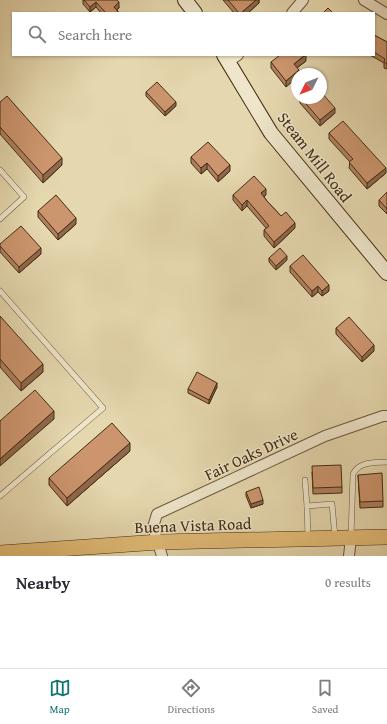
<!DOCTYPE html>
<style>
body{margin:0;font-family:"Gentium Book Plus",serif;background:#f2f2f3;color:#2b2b33}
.compass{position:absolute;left:291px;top:68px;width:36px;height:36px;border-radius:50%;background:#fff;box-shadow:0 1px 3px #0004;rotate:228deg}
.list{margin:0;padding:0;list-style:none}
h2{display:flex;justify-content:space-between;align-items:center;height:52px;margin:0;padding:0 16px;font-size:17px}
h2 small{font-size:13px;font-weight:400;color:#7c7c81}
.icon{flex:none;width:22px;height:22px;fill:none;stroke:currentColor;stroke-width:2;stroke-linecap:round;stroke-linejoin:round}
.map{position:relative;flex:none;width:387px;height:556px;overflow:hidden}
.search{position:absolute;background:#fff;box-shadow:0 1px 3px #0004;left:12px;right:12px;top:12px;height:44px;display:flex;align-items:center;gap:10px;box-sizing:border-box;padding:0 14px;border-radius:0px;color:#7c7c81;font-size:15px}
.sheet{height:112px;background:#fff}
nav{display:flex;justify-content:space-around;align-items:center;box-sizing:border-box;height:56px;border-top:1px solid #e1e1e2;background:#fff;font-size:11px;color:#7c7c81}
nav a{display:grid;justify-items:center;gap:2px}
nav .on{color:#0f766e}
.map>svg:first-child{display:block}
</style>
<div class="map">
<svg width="387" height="556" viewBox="0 0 387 556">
<rect width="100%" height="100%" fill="#e5d7ae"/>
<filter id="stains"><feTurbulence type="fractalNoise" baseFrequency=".005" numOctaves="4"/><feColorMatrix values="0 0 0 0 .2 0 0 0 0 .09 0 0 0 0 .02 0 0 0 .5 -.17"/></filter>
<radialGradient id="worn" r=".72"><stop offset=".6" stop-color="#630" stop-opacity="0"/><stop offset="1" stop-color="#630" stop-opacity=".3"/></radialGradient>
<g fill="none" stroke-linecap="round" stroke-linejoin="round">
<defs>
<g id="lane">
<polyline points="0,170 24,197 0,219"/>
<polyline points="0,291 103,408 0,496"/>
<polyline points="305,480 307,506"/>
<polyline points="308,537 307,506 332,504 335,537"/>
<path d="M351 537 353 474C359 461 375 463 387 462"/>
</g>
<g id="street">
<polyline points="364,0 387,14"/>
<polyline points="292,13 303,0"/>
<polyline points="229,61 238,55"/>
<polyline points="162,556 153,527 157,514 325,436 383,416 387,416"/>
<polyline points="349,556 351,538"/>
</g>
<g id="secondary">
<polyline points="185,0 195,13"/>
<polyline points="224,55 271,133 387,273"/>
</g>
<polyline id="primary" points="0,553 159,542 387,537"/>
</defs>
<use href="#lane" stroke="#6c573a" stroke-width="6"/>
<use href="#street" stroke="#6c573a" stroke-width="12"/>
<use href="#secondary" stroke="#432c13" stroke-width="16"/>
<use href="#primary" stroke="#432c13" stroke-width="16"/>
<use href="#lane" stroke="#eee5ca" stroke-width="5"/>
<use href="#street" stroke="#eee5ca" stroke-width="10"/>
<use href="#secondary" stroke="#eee5ca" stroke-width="14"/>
<use href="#primary" stroke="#e2bc77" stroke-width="15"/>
</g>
<g fill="#af805f" stroke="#432c13">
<polygon points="83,0 117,0 119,8 117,10 119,13 101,13 96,7 90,12 83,4"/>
<polygon points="223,0 259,0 259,3 248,13 234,13"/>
<polygon points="374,35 387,42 387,69 384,68 384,63 370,55 374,55"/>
<polygon points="306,61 297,68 299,74 286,87 271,68 271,62"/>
<polygon points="146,92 176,106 165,116 146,96"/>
<polygon points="300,98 321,98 335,113 320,126 300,103"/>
<polygon points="0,102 62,165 43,183 0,134"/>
<polygon points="329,133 386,173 367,189 349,168 350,162 329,139"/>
<polygon points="191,157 230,171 218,182 207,169 201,174 191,163"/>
<polygon points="387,192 387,214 379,206 379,200"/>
<polygon points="233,195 266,195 264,197 267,201 281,216 295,228 274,248 264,236 264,230 266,228 247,206 242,211 233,200"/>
<polygon points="38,211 76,224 58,240 38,217"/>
<polygon points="0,244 41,254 19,273 0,252"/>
<polygon points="269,258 287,260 276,270 269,262"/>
<polygon points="290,266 329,291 322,296 318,292 312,297 290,272"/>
<polygon points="0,316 43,372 21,391 0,367"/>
<polygon points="336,328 374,351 362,362 336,334"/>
<polygon points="217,387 209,404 188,393 188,389"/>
<polygon points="130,451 67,506 49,485 49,478"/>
<polygon points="312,472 342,487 342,493 313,494"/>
<polygon points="358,475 383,501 383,507 360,508"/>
<polygon points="246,492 263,504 251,508 246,496"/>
</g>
<g fill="#8f684d" stroke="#432c13">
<polygon points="256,0 259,0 259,3 248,13 241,13"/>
<polygon points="96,2 96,7 90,12 90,7"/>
<polygon points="119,2 119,8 114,12 114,7"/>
<polygon points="306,55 306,61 294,70 294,64"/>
<polygon points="299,70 299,74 297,74 297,78 286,87 286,81"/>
<polygon points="176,102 176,106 165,116 165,112"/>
<polygon points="335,108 335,113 320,126 320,120"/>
<polygon points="62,158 62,165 43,183 43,175"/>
<polygon points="207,163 207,169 201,174 201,168"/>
<polygon points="230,165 230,171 218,182 218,176"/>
<polygon points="386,168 386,173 367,189 367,183"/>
<polygon points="266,189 266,195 261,199 261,193"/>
<polygon points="247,200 247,206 242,211 242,205"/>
<polygon points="76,218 76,224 58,240 58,234"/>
<polygon points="295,223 295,228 274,248 274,242"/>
<polygon points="41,248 41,254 19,273 19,267"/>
<polygon points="287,256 287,260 276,270 276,266"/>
<polygon points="329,285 329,291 322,296 322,291"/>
<polygon points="318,286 318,292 312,297 312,291"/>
<polygon points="374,345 374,351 362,362 362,357"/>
<polygon points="43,364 43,372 21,391 21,383"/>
<polygon points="217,383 217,387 209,404 209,400"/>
<polygon points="54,411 54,419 0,466 0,459"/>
<polygon points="130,443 130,451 67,506 67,498"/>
<polygon points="263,500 263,504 251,508 251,504"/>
</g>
<g fill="#cc956e" stroke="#432c13">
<polygon points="84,0 117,0 119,2 114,7 119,13 106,13 96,2 90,7"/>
<polygon points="228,0 256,0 241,13 239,13"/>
<polygon points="328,8 333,13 323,13"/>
<polygon points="374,35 387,42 387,64 384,62 385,59 374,52"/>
<polygon points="280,55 305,55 294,64 299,70 286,81 271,62"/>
<polygon points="157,82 176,102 165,112 146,92"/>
<polygon points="321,92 335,108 320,120 301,98 321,98"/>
<polygon points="7,96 62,158 43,175 0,127 0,102"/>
<polygon points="343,121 386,168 367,183 349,162 353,159 329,133"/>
<polygon points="208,142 230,165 218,176 207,163 201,168 191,157"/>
<polygon points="254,176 266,189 261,193 267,201 281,216 286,212 295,223 274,242 264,230 269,226 260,215 247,200 242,205 233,195"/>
<polygon points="387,192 387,209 379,200"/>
<polygon points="56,195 76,218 58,234 38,211"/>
<polygon points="21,226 41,248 19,267 0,246 0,244"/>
<polygon points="280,248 287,256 276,266 269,258"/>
<polygon points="303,255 329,285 322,291 318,286 312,291 290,266"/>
<polygon points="0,316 43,364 21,383 0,359"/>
<polygon points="349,317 374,345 362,357 336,328"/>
<polygon points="197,372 217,383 209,400 188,389"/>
<polygon points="35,390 54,411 0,459 0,421"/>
<polygon points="112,423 130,443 67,498 49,478"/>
<polygon points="341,465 342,487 313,488 312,466"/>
<polygon points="382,473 383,501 360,502 358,475"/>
<polygon points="259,487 263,500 251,504 246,492"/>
</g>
<g text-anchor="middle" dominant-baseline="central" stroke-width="3" stroke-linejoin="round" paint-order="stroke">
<g font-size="16" fill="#432c13" stroke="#eee5ca">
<text transform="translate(315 157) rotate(52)">Steam Mill Road</text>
<text transform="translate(251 454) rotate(-25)">Fair Oaks Drive</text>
<text transform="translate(193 525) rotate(-2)">Buena Vista Road</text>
</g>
</g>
<rect width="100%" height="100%" filter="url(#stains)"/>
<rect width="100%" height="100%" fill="url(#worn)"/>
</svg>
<svg class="compass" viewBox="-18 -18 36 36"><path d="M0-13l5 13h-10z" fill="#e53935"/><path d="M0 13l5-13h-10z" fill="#7c7c81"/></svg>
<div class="search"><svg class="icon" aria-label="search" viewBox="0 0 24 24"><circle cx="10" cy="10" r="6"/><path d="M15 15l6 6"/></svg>Search here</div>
</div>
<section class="sheet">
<h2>Nearby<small>0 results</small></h2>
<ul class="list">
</ul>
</section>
<nav>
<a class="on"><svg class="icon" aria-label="map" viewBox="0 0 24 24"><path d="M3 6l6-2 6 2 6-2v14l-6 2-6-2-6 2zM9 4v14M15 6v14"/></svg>Map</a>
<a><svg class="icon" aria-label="directions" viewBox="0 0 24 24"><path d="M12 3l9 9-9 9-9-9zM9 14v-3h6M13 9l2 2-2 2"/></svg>Directions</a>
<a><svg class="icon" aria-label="saved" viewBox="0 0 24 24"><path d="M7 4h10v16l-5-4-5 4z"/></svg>Saved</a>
</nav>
